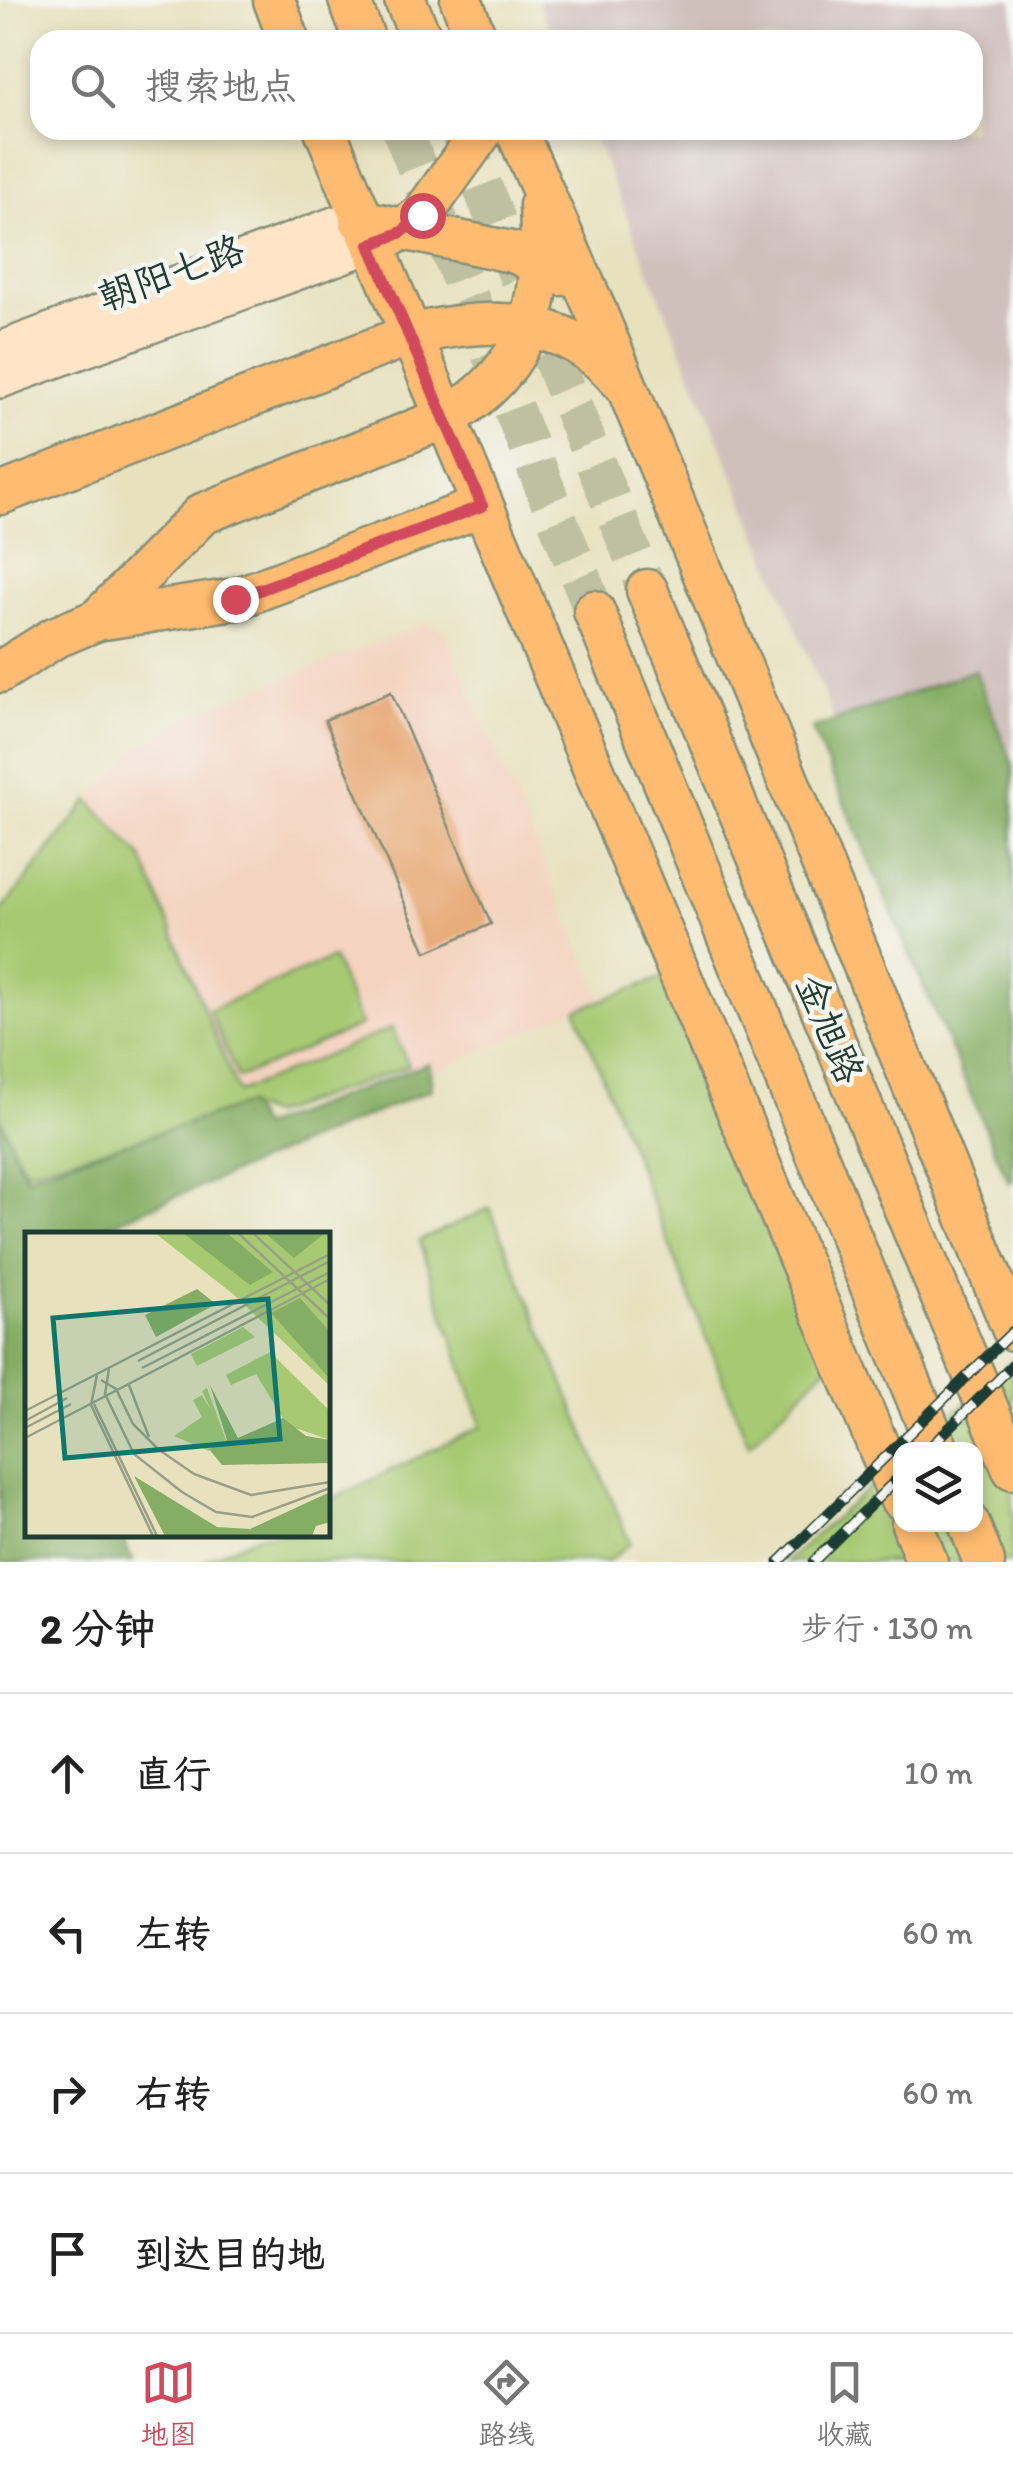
<!DOCTYPE html>
<html lang="zh">
<meta charset="utf-8">
<style>
body{margin:0;font-family:Itim,"LXGW WenKai TC",sans-serif;background:#f6f6f6;color:#222}
.controls{position:absolute;right:30px;bottom:30px;display:grid;overflow:hidden;border-radius:20px;box-shadow:0 5px 15px #0003}
.controls button{width:90px;height:90px;display:grid;place-items:center;padding:0;border:0;border-bottom:2px solid #e0e0e0;background:#fff;color:#222;font:50px sans-serif}
.stop{position:absolute;width:30px;height:30px;margin:-22px;border:8px solid #d1495b;border-radius:50%;background:#fff}
.stop.end{background:#d1495b;border-color:#fff;box-shadow:0 2px 10px #0008}
.list{margin:0;padding:0;list-style:none}
h2{display:flex;justify-content:space-between;align-items:center;height:130px;margin:0;padding:0 40px;font-size:42px}
h2 small{font-size:32px;font-weight:400;color:#767676}
.list li{display:grid;grid-template-columns:65px 1fr auto;gap:30px;align-items:center;box-sizing:border-box;height:160px;padding:0 40px;border-top:2px solid #e0e0e0}
.list b{display:block;font-size:38px;white-space:nowrap}
.list em{font-size:32px;font-style:normal;color:#767676}
.icon{flex:none;width:55px;height:55px;fill:none;stroke:currentColor;stroke-width:2;stroke-linecap:round;stroke-linejoin:round}
.map{position:relative;flex:none;width:1013px;height:1562px;overflow:hidden}
.search{position:absolute;background:#fff;box-shadow:0 5px 15px #0003;left:30px;right:30px;top:30px;height:110px;display:flex;align-items:center;gap:25px;box-sizing:border-box;padding:0 35px;border-radius:30px;color:#767676;font-size:38px}
.sheet{height:770px;background:#fff}
nav{display:flex;justify-content:space-around;align-items:center;box-sizing:border-box;height:140px;border-top:2px solid #e0e0e0;background:#fff;font-size:28px;color:#767676}
nav a{display:grid;justify-items:center;gap:5px}
nav .on{color:#d1495b}
.map>svg:first-child{display:block}
</style>
<div class="map">
<svg width="1013" height="1562" viewBox="0 0 1013 1562">
<rect width="100%" height="100%" fill="#f6f6f2"/>
<filter id="ink" filterUnits="userSpaceOnUse"><feTurbulence type="fractalNoise" baseFrequency=".01" numOctaves="2"/><feDisplacementMap in="SourceGraphic" scale="20" xChannelSelector="R" yChannelSelector="G"/><feConvolveMatrix kernelMatrix="1 2 1 2 8 2 1 2 1" color-interpolation-filters="sRGB"/></filter>
<filter id="wash" filterUnits="userSpaceOnUse"><feTurbulence type="fractalNoise" baseFrequency=".0048" numOctaves="4" result="noise"/><feDisplacementMap in="SourceGraphic" scale="40" xChannelSelector="R" yChannelSelector="G"/><feGaussianBlur stdDeviation="2.25" result="paint"/><feColorMatrix in="noise" values="0 0 0 0 0 0 0 0 0 0 0 0 0 0 0 0 0 1.4 0 .05"/><feComposite in="paint" operator="in"/></filter>
<g filter="url(#wash)">
<rect width="100%" height="100%" fill="#e7e1be"/>
<polygon fill="#f4d3c0" points="426,624 443,629 602,998 415,1081 392,1028 238,1092 143,859 89,800 136,750 188,716"/>
<polygon fill="#d0c0bc" points="538,0 1013,0 1013,1153 591,130 973,130 973,40 554,40"/>
<g fill="#a7c972" stroke="#638353" stroke-width="2.5">
<polygon points="89,800 143,859 238,1092 392,1028 409,1066 270,1115 254,1108 26,1171 0,1123 0,913"/>
<polygon points="333,958 361,1025 238,1078 209,1010"/>
<polygon points="669,975 830,1364 749,1445 576,1010"/>
<polygon points="490,1208 630,1543 608,1562 202,1562 258,1535 328,1534 328,1501 482,1426 419,1241"/>
<polygon points="1013,1360 1013,1562 786,1562 900,1460 900,1524 976,1524 976,1450 913,1449"/>
</g>
<g fill="#85ad64" stroke="#52754c" stroke-width="2.5">
<polygon points="975,670 1013,765 1013,1179 1009,1183 812,729"/>
<polygon points="429,1063 432,1089 87,1234 28,1234 28,1534 121,1535 133,1562 0,1562 0,1117 25,1176 247,1104 261,1127"/>
</g>
<g id="blocks">
<polygon fill="#e8ac79" points="391,692 491,924 426,952 325,720"/>
</g>
</g>
<g filter="url(#ink)">
<use href="#blocks" fill-opacity="0" stroke="#838f79" stroke-width="2.5"/>
<g fill="none" stroke-linecap="round" stroke-linejoin="round">
<g stroke="#bfc0a2" stroke-width="40" stroke-dasharray="40 20" stroke-linecap="butt">
<polyline points="402,130 594,611"/>
<polyline points="459,130 647,590"/>
</g>
<defs>
<g id="secondary">
<polyline points="0,350 337,224 360,220"/>
<polyline points="0,380 370,245"/>
</g>
<g id="primary">
<polyline points="274,0 289,40"/>
<polyline points="349,0 365,40"/>
<polyline points="405,0 422,40"/>
<polyline points="461,0 477,40"/>
<polyline points="325,130 900,1498"/>
<polyline points="516,130 595,309 1013,1330"/>
<polyline points="360,220 516,253 561,275"/>
<polyline points="388,238 422,215 483,130"/>
<path d="M0 494 409 335C486 317 564 313 620 380"/>
<polyline points="647,590 1013,1469"/>
<polyline points="594,611 938,1450"/>
<path d="M97 620 202 514 445 418C532 371 545 297 540 205"/>
<polyline points="0,672 54,638 97,620 235,599 482,506"/>
<polyline points="912,1524 927,1562"/>
<polyline points="969,1524 984,1562"/>
</g>
</defs>
<use href="#secondary" stroke="#838f79" stroke-width="40"/>
<use href="#primary" stroke="#838f79" stroke-width="45"/>
<use href="#secondary" stroke="#ffe4c6" stroke-width="35"/>
<use href="#primary" stroke="#ffbb71" stroke-width="40"/>
<defs>
<g id="rail">
<polyline points="927,1450 1013,1365"/>
<polyline points="779,1562 1013,1331"/>
<polyline points="813,1562 900,1476"/>
</g>
</defs>
<use href="#rail" stroke="#1f3d34" stroke-width="11"/>
<use href="#rail" stroke="#f6f6f2" stroke-width="8" stroke-dasharray="22" stroke-linecap="butt"/>
</g>
</g>
<g fill="none" stroke-linecap="round" stroke-linejoin="round" filter="url(#ink)">
<polyline stroke="#d1495b" stroke-width="12" points="235,599 482,506 370,245 402,232 422,215"/>
</g>
<g text-anchor="middle" dominant-baseline="central" stroke-width="9" stroke-linejoin="round" paint-order="stroke">
<g font-size="38" fill="#1f3d34" stroke="#f6f6f2">
<text transform="translate(171 273) rotate(-20)">朝阳七路</text>
<text transform="translate(830 1029) rotate(67)">金旭路</text>
</g>
</g>
<g transform="translate(25 1232)">
<rect width="305" height="305" fill="#e7e1be"/>
<path d="M130 1H305V154L208 62ZM218 95 230 105 172 134 166 122ZM245 120 305 179V208L262 193 231 142 206 153 201 143ZM182 156 201 208 184 219 149 204 177 185 168 168 177 163 187 180 177 159Z" fill="#a7c972"/>
<path d="M158 1H202L248 40 225 53ZM240 1H300L269 26ZM172 57 191 72 131 105 120 83ZM275 66 305 100V147L246 81ZM185 153 213 206 258 186 281 204 305 208V231L197 233 184 217 202 208ZM109 244 192 295 225 297 305 260V290L291 294 287 304H140Z" fill="#85ad64"/>
<path fill="none" stroke="#979f87" stroke-width="2.5" d="M213 1 305 87M228 1 305 73M113 129 305 29M117 136 305 40M84 137 80 162 109 222 157 260M76 148 91 157 108 192 133 217 169 242M104 153 124 205M69 172 132 304M66 173 128 304M66 173 72 143M0 179 305 22M0 189 42 166M0 196 46 172M0 206 305 47M169 242 226 263 305 250M157 260 191 280 227 285 305 256"/>
<path fill="#0f766e" fill-opacity="0.15" stroke="#0f766e" stroke-width="5" d="M243 67 255 207 40 226 28 86Z"/>
<rect width="305" height="305" fill="none" stroke="#1f3d34" stroke-width="5"/>
</g>
</svg>
<div class="controls">
<button><svg class="icon" aria-label="layers" viewBox="0 0 24 24"><path d="M12 4l9 5-9 5-9-5zM3 14l9 5 9-5"/></svg></button>
</div>
<div class="stop" style="left:422px;top:215px"></div>
<div class="stop end" style="left:235px;top:599px"></div>
<div class="search"><svg class="icon" aria-label="search" viewBox="0 0 24 24"><circle cx="10" cy="10" r="6"/><path d="M15 15l6 6"/></svg>搜索地点</div>
</div>
<section class="sheet">
<h2>2 分钟<small>步行 · 130 m</small></h2>
<ul class="list">
<li><svg class="icon" aria-label="ahead" viewBox="0 0 24 24"><path d="M12 20V5M6 11l6-6 6 6"/></svg><div><b>直行</b></div><em>10 m</em></li>
<li><svg class="icon" aria-label="left" viewBox="0 0 24 24"><path d="M17 20v-9H6M10 6l-5 5 5 5"/></svg><div><b>左转</b></div><em>60 m</em></li>
<li><svg class="icon" aria-label="right" viewBox="0 0 24 24"><path d="M7 20v-9h11M14 6l5 5-5 5"/></svg><div><b>右转</b></div><em>60 m</em></li>
<li><svg class="icon" aria-label="arrive" viewBox="0 0 24 24"><path d="M6 21V4h12l-3 4 3 4H6"/></svg><div><b>到达目的地</b></div></li>
</ul>
</section>
<nav>
<a class="on"><svg class="icon" aria-label="map" viewBox="0 0 24 24"><path d="M3 6l6-2 6 2 6-2v14l-6 2-6-2-6 2zM9 4v14M15 6v14"/></svg>地图</a>
<a><svg class="icon" aria-label="directions" viewBox="0 0 24 24"><path d="M12 3l9 9-9 9-9-9zM9 14v-3h6M13 9l2 2-2 2"/></svg>路线</a>
<a><svg class="icon" aria-label="saved" viewBox="0 0 24 24"><path d="M7 4h10v16l-5-4-5 4z"/></svg>收藏</a>
</nav>
